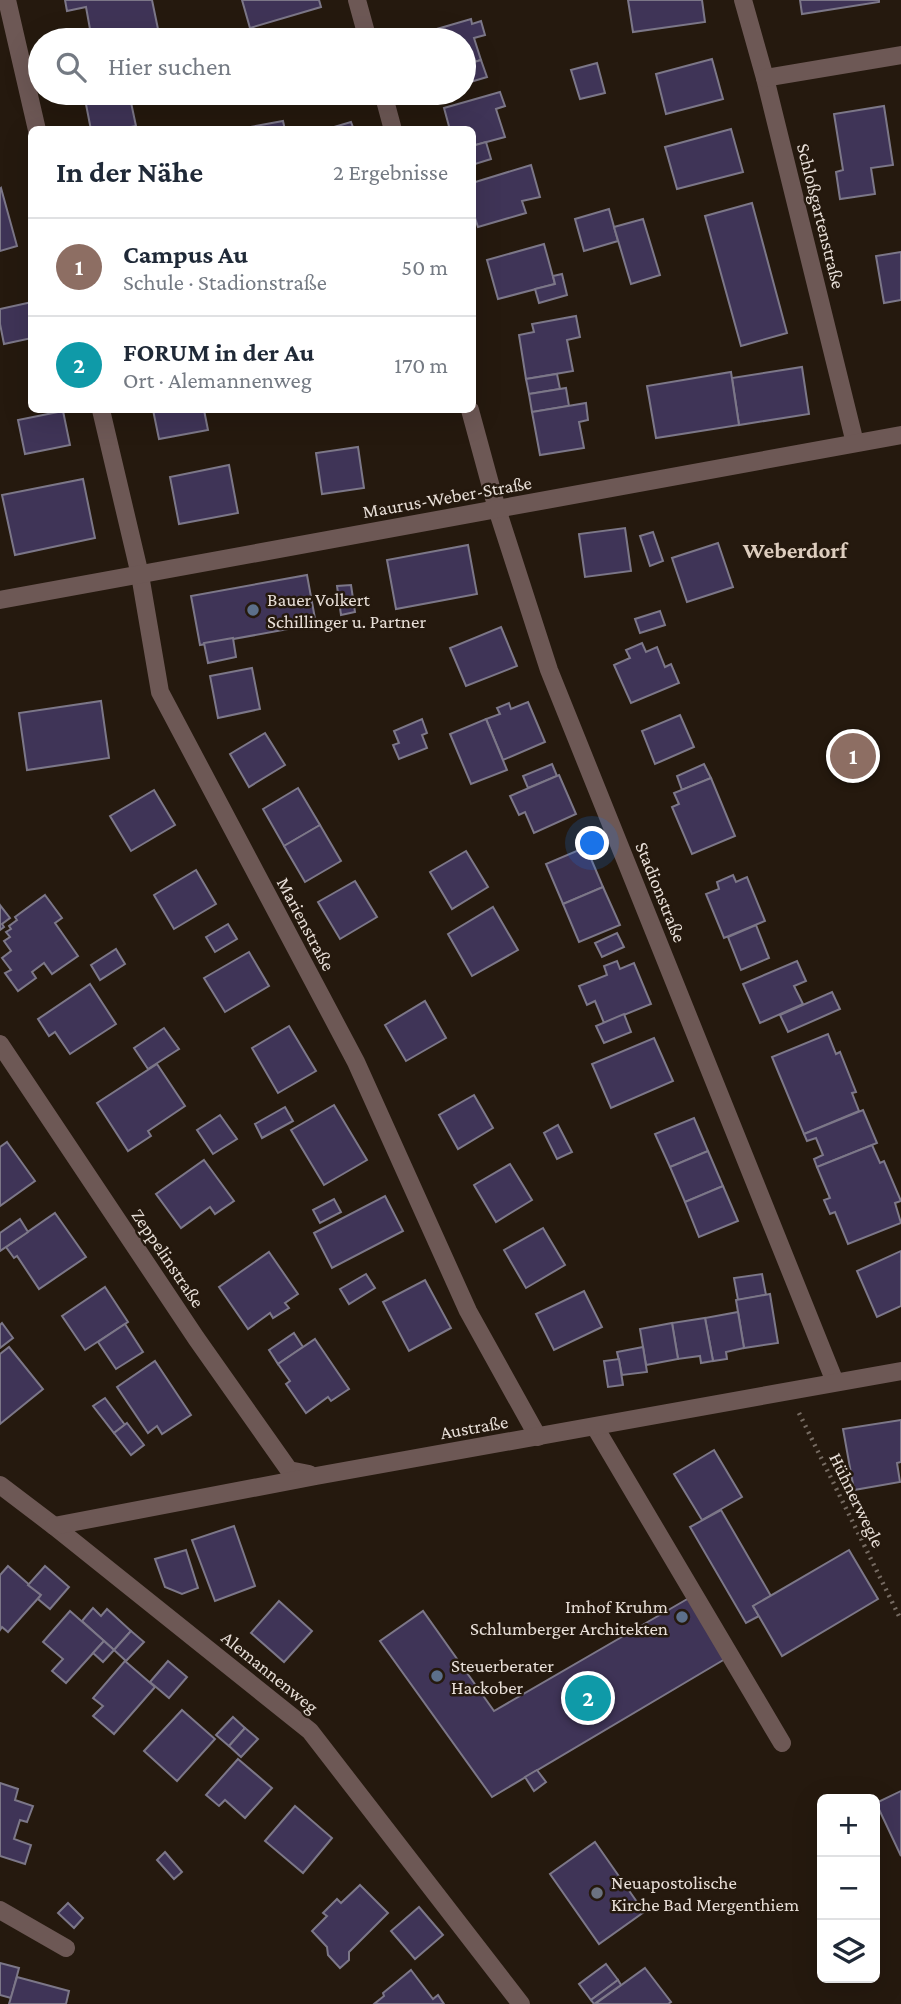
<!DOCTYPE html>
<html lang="de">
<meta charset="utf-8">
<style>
body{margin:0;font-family:"Crimson Pro",serif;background:#f2f2f3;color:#1f2937}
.controls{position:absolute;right:21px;bottom:21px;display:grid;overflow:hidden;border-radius:10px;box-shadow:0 7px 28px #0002}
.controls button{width:63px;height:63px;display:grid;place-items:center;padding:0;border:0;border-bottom:2px solid #e0e1e3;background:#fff;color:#1f2937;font:35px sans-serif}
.you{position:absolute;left:593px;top:844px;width:24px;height:24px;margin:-18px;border:5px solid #fff;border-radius:50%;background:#1a73e8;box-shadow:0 0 0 10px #1a73e833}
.badge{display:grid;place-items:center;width:46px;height:46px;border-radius:50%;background:#3a7372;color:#fff;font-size:23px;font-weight:700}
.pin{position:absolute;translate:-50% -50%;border:4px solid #fff;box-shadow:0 2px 7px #0006}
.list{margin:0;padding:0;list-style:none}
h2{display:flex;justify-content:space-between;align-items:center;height:91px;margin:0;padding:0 28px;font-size:30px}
h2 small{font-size:23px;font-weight:400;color:#747a83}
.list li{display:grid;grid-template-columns:46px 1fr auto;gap:21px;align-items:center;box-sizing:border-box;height:98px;padding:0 28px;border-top:2px solid #e0e1e3}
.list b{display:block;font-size:26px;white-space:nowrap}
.list p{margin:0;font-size:23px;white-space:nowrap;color:#747a83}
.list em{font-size:23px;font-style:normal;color:#747a83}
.icon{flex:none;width:38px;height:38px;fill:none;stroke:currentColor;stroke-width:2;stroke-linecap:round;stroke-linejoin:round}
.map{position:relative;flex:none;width:901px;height:2004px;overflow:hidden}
.search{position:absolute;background:#fff;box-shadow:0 7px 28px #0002;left:28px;top:28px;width:448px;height:77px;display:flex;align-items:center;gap:18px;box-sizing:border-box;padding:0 24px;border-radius:38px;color:#747a83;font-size:26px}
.panel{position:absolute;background:#fff;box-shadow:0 7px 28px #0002;left:28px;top:126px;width:448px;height:287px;border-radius:10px}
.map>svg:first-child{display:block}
</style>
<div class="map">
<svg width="901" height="2004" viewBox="0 0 901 2004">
<rect width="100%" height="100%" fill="#25190e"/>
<g fill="#3f3457" stroke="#7c7788" stroke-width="2">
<polygon points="65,0 152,0 158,29 92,40 86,7 67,11"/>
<polygon points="242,0 319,0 321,7 250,28"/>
<polygon points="628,0 702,0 705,22 633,32"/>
<polygon points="800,0 879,0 879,2 802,14"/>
<polygon points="471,19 472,24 481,21 485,35 474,38 481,60 464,65 464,40 425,40 423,33"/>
<polygon points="712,59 723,99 666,114 656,74"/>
<polygon points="481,60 487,77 464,84 464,65"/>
<polygon points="597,63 605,93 580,99 571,70"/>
<polygon points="500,92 505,106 496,109 505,137 472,146 472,130 450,130 444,108"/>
<polygon points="93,93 129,93 136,126 116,130 91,130 84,94"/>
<polygon points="884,106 893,165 871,168 875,194 840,199 836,172 843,170 834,114"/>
<polygon points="283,121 285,130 250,130 250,127"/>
<polygon points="351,122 354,130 324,130"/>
<polygon points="731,129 743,172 677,189 665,147"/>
<polygon points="486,142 491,159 472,165 472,146"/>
<polygon points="531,165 540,197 522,201 526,213 478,227 472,209 472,183"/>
<polygon points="1,188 17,246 0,251 0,189"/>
<polygon points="752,203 787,333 741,346 705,216"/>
<polygon points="609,209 618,241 584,251 575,219"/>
<polygon points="643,219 660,275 631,284 614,227"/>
<polygon points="544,244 555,284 498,299 487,260"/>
<polygon points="901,252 901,300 884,303 876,256"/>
<polygon points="562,274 567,295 539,303 535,289 555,284 553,276"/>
<polygon points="32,302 32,338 4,344 0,324 0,309"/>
<polygon points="576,316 580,337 567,340 573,371 526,379 519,335 534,332 532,324"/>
<polygon points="802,367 809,414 739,425 732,378"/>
<polygon points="731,372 739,425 656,438 647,386"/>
<polygon points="557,374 560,389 529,394 526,379"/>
<polygon points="566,388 569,406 532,412 529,394"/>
<polygon points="586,403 588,420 579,422 584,448 540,455 532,412"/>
<polygon points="153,410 204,410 208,430 159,439"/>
<polygon points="63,411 70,445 25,454 18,420"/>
<polygon points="358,447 364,488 322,494 316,453"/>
<polygon points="229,465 238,513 179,524 170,477"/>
<polygon points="83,479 95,538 15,555 2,495"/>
<polygon points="625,528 631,571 585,577 579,534"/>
<polygon points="653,532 663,561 650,566 640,536"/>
<polygon points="718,543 733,587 687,602 672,558"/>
<polygon points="468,545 477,594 396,609 387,560"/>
<polygon points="307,575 316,624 200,645 191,596"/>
<polygon points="351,585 355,612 341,615 337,586"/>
<polygon points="660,611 665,625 640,633 635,619"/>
<polygon points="501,627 517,666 466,686 450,648"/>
<polygon points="233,638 236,657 208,663 204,643"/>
<polygon points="642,643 646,652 657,647 665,667 671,664 679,683 631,703 614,665 630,658 626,650"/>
<polygon points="252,668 260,709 218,718 210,676"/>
<polygon points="101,701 109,758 27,770 19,713"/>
<polygon points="528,702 545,742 503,760 486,719 500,714 497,708 509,703 511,709"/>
<polygon points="680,715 694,747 655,764 642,731"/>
<polygon points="422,719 427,733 422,735 427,748 399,759 393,745 399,743 394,731"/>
<polygon points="486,719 507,770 471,784 450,734"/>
<polygon points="265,733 285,765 249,787 230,754"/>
<polygon points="552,764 557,776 528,788 523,776"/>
<polygon points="704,764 711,778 682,790 677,776"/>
<polygon points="559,775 576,814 534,833 525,812 519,815 510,796"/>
<polygon points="711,778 735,836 692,854 672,807 679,804 674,793"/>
<polygon points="298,788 320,825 284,846 263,809"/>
<polygon points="154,790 175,825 131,851 110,816"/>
<polygon points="320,825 341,861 305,882 284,846"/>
<polygon points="586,847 603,887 563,904 546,864"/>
<polygon points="466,851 488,887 452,909 430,872"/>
<polygon points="196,870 216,904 174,929 154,895"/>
<polygon points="733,875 736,882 747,877 765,921 724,938 706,894 719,889 717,882"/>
<polygon points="355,881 377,917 340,939 318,902"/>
<polygon points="603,887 620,925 579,942 563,904"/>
<polygon points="45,895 62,918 55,923 78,956 52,974 44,963 32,972 36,978 18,991 5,973 11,970 2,958 11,951 4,941 10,937 6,932 11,929 9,926 17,920 15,917"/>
<polygon points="0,905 10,918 2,924 4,927 0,930"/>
<polygon points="493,907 518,950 472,976 448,934"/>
<polygon points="228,924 237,939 215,952 206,937"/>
<polygon points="756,925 769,958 741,970 728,937"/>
<polygon points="617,933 624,947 602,957 595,943"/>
<polygon points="116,949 125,964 100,980 91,965"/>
<polygon points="249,952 269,986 225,1012 204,978"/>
<polygon points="617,961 620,969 634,963 651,1004 604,1023 595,1001 587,1005 579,986 607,975 604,966"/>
<polygon points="797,961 806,981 794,986 803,1004 760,1023 743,984"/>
<polygon points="90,984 116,1024 70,1054 55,1032 49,1036 38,1019"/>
<polygon points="832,992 840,1009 788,1032 780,1015"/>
<polygon points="425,1001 446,1038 406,1061 385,1025"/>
<polygon points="624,1014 631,1032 604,1043 596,1026"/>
<polygon points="289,1026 316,1071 278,1093 252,1048"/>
<polygon points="164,1028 179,1049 148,1069 134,1048"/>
<polygon points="828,1034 836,1054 840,1052 856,1092 852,1093 859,1111 804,1134 772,1057"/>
<polygon points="654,1038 673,1081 611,1108 592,1064"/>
<polygon points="157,1064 185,1106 148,1131 151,1136 128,1151 97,1103"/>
<polygon points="474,1095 493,1128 458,1149 439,1115"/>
<polygon points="334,1105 367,1160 324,1185 291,1130"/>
<polygon points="285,1107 293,1121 262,1138 255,1124"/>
<polygon points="863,1110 877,1143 817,1167 814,1159 823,1155 816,1138 807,1141 804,1134"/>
<polygon points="220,1115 237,1139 213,1154 197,1130"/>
<polygon points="694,1118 708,1151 670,1167 655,1134"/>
<polygon points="558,1125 572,1152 557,1159 544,1133"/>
<polygon points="7,1142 35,1181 0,1206 0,1147"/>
<polygon points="872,1145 880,1163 884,1161 901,1201 895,1203 901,1223 848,1244 835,1212 830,1214 824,1200 830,1198 817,1167"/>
<polygon points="708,1151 723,1186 685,1202 670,1167"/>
<polygon points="204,1160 234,1201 215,1214 210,1207 181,1228 156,1194"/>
<polygon points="510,1164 532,1200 496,1222 474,1185"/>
<polygon points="723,1186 738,1221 699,1237 685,1202"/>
<polygon points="385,1196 403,1231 332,1268 314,1233"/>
<polygon points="334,1199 341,1212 320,1223 313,1210"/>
<polygon points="55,1213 86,1257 39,1289 17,1256 14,1258 6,1247"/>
<polygon points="20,1219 28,1232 0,1251 0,1233"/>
<polygon points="543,1228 565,1265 526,1288 504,1250"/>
<polygon points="901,1251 901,1306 877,1317 857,1271"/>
<polygon points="269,1252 298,1294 285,1303 289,1308 273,1318 270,1313 248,1329 219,1287"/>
<polygon points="366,1274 375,1288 349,1304 340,1289"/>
<polygon points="762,1274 766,1295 738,1300 734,1278"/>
<polygon points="425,1280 451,1328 409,1351 383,1302"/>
<polygon points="105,1287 128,1322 85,1350 62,1316"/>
<polygon points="584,1291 602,1327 554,1350 536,1314"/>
<polygon points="770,1294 778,1343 744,1348 736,1300"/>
<polygon points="738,1312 744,1348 726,1352 727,1359 713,1361 705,1318"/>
<polygon points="705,1318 713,1361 701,1363 700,1356 678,1359 672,1323"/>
<polygon points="2,1323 13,1338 0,1348 0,1325"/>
<polygon points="672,1323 678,1359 646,1365 640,1329"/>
<polygon points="125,1324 143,1352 116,1369 98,1342"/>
<polygon points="294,1333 303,1347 278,1364 269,1350"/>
<polygon points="315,1339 349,1389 331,1401 328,1397 306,1413 286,1384 290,1381 278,1364"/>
<polygon points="9,1347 43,1389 0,1424 0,1354"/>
<polygon points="643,1347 647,1372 622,1375 617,1352"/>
<polygon points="619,1359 623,1385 608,1387 604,1361"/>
<polygon points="155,1361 191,1415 162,1434 157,1426 148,1433 117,1387"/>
<polygon points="105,1398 125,1425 114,1433 93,1406"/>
<polygon points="901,1420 901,1462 897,1463 900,1482 854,1490 843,1429"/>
<polygon points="127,1423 144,1445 131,1455 114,1433"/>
<polygon points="714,1450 742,1497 702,1520 674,1474"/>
<polygon points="721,1510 771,1596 753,1606 759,1616 746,1623 690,1527"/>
<polygon points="234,1526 255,1586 215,1601 192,1540"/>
<polygon points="186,1550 198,1588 182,1594 165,1587 155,1559"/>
<polygon points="849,1550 878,1599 782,1656 753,1606"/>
<polygon points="8,1566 41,1595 8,1632 2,1627 0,1630 0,1575"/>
<polygon points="45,1566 69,1587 50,1609 38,1599 41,1595 28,1585"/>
<polygon points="689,1598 725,1659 492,1797 380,1641 423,1611 494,1711"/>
<polygon points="279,1601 312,1631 284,1662 251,1633"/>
<polygon points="93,1608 101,1616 107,1609 131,1631 114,1650 82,1621"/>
<polygon points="70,1611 104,1641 66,1683 52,1671 63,1659 43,1642"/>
<polygon points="131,1631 144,1642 126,1661 114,1650"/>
<polygon points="104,1641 114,1650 103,1662 93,1653"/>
<polygon points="125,1661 155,1687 114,1734 93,1716 103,1706 93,1698"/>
<polygon points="168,1661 187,1677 169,1698 150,1682"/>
<polygon points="182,1710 215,1739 177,1781 144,1751"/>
<polygon points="233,1717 245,1728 229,1746 216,1735"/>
<polygon points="245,1728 258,1739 241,1757 229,1746"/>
<polygon points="238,1759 272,1788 245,1818 225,1800 219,1806 206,1795"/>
<polygon points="537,1770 546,1782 534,1791 525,1777"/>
<polygon points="0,1783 18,1789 15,1800 33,1806 27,1822 20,1820 14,1839 31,1845 25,1864 0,1856"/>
<polygon points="901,1791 901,1856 876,1803"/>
<polygon points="295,1806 332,1838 303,1873 265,1841"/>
<polygon points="595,1842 644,1912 599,1944 550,1874"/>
<polygon points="165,1852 182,1872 174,1879 157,1860"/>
<polygon points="360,1885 388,1913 349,1952 349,1960 340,1968 328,1955 327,1947 312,1931 327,1916 323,1913 337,1899 341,1903"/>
<polygon points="68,1903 83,1918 74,1928 58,1913"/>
<polygon points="419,1907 443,1935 415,1959 391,1931"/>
<polygon points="0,1963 19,1968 11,1998 0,1995"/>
<polygon points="606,1964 618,1980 591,2000 579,1984"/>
<polygon points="645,1968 671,2002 668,2004 595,2004"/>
<polygon points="411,1970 433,1999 438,1995 444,2004 374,2004 384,1996 383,1993"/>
<polygon points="17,1977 69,1991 66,2004 9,2004"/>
<polygon points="618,1980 621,1985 594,2004 591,2000"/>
</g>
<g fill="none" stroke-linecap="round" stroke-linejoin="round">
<polyline stroke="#766b62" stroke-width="4.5" stroke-dasharray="2 5" stroke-linecap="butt" points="799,1413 901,1620"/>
<polyline stroke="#6d5855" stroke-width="18" points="595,1427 782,1743"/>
<g stroke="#6d5855" stroke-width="18">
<polyline points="7,0 37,130"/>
<polyline points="357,0 368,40"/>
<polyline points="743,0 765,78 855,443"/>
<polyline points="765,78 901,55"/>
<polyline points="383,93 393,130"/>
<polyline points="101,410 140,575 160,692 356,1062 468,1311 538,1437"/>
<polyline points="470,410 497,509 549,670 835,1382"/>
<polyline points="0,600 901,435"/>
<polyline points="0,1044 196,1338 289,1470 309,1474"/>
<polyline points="0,1485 54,1526 310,1731 521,2004"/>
<polyline points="54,1526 316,1476 901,1371"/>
<polyline points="0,1910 66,1948"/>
</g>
</g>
<g fill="#5c6f8a" stroke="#25190e" stroke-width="2.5">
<circle cx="253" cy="610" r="7"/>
<circle cx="682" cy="1617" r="7"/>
<circle cx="437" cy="1676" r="7"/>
</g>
<circle fill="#6b7280" stroke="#25190e" stroke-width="2.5" cx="597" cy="1893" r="7"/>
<g text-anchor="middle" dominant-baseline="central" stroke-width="5" stroke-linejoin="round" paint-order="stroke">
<g font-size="19" fill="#e8dfd8" stroke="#25190e">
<text transform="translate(821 216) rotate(76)">Schloßgartenstraße</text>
<text transform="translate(447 497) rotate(-10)">Maurus-Weber-Straße</text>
<text transform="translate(661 892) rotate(68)">Stadionstraße</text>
<text transform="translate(306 924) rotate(62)">Marienstraße</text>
<text transform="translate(168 1258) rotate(56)">Zeppelinstraße</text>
<text transform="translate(474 1427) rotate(-10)">Austraße</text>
<text transform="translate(857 1500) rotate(64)">Hühnerwegle</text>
<text transform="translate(270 1672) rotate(39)">Alemannenweg</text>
</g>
<g font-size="19" fill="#e8dfd8" stroke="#25190e" text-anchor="start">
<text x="267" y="599">Bauer Volkert<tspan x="267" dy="22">Schillinger u. Partner</tspan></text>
<text x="668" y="1606" text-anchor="end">Imhof Kruhm<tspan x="668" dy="22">Schlumberger Architekten</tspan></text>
<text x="451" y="1665">Steuerberater<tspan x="451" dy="22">Hackober</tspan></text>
<text x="611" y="1882">Neuapostolische<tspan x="611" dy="22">Kirche Bad Mergenthiem</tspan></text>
</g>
<g font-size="23" font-weight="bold" fill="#ddcdbe" stroke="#25190e">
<text x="795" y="550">Weberdorf</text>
</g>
</g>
</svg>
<div class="controls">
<button>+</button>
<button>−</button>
<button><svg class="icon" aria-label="layers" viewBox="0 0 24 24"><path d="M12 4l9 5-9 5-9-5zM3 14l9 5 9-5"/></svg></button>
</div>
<div class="you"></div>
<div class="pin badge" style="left:853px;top:756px;background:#8d6e63">1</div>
<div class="pin badge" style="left:588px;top:1698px;background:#0f9aa8">2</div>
<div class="search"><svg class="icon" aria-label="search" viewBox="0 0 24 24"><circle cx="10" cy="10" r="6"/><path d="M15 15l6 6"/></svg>Hier suchen</div>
<section class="panel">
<h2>In der Nähe<small>2 Ergebnisse</small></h2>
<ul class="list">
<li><span class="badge" style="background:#8d6e63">1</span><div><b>Campus Au</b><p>Schule · Stadionstraße</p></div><em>50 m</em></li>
<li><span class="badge" style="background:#0f9aa8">2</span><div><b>FORUM in der Au</b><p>Ort · Alemannenweg</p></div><em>170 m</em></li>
</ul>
</section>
</div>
